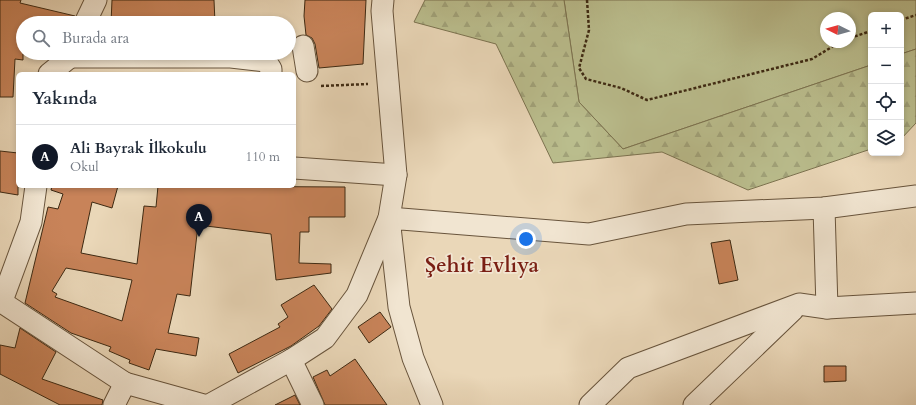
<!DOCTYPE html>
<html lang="tr">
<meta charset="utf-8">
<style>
body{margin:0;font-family:Cardo,serif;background:#f6f6f7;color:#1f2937}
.controls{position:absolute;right:12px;top:12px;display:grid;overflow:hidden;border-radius:6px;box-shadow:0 2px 6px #0003}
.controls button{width:36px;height:36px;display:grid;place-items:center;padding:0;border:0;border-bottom:1px solid #e0e1e3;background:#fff;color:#1f2937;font:20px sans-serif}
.compass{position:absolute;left:820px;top:12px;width:36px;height:36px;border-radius:50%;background:#fff;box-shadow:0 2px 6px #0003;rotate:275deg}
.you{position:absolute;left:526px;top:239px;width:14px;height:14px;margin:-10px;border:3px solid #fff;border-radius:50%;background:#1a73e8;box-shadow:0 0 0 6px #1a73e833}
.badge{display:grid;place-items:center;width:26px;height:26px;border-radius:50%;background:#111827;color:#fff;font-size:13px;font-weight:700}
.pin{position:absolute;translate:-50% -33px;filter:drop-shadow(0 1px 2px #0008)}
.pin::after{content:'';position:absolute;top:21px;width:14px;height:12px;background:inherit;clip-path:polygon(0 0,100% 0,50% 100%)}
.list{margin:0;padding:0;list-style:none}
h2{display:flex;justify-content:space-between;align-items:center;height:52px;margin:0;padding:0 16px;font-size:17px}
h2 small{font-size:13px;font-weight:400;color:#747a83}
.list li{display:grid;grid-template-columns:26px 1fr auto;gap:12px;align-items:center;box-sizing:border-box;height:64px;padding:0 16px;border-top:1px solid #e0e1e3}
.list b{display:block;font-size:15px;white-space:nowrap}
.list p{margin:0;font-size:13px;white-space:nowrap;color:#747a83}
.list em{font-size:13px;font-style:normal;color:#747a83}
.icon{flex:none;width:22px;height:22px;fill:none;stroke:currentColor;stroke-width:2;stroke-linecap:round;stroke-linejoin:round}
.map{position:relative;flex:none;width:916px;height:405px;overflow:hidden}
.search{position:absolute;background:#fff;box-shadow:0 2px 6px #0003;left:16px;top:16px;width:280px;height:44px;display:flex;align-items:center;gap:10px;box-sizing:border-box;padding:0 14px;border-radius:22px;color:#747a83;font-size:15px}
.panel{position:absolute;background:#fff;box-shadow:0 2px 6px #0003;left:16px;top:72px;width:280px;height:116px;border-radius:6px}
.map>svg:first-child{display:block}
</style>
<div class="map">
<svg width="916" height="405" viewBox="0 0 916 405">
<defs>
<pattern id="forest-firs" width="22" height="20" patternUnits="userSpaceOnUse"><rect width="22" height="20" fill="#babd8d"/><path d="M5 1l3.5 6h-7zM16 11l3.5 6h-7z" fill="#a1a279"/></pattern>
</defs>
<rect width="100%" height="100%" fill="#ead7b8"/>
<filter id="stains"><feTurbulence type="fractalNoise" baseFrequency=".005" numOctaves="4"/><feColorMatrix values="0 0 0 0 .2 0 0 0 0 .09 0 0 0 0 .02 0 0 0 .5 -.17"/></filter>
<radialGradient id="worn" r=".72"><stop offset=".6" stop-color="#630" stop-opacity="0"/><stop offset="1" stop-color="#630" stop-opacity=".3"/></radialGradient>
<path fill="#babd8d" stroke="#7c7350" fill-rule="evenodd" d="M564 0H916V49L901 54V15H871V65L623 149 579 102ZM826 18H850V42H826Z"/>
<g fill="url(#forest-firs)" stroke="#7c7350">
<polygon points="425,0 564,0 579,102 623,149 871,65 871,149 748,190 662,152 553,163 496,44 414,22"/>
<polygon points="916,49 916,123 901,139 901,54"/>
</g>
<g fill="#c88359" stroke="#3d2912" fill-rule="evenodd">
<polygon points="0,0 21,0 20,3 75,16 73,23 23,23 23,60 15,59 13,97 0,97"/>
<polygon points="112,0 214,0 215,23 111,23"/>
<polygon points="305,0 366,0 363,64 319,68 315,44 312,38 306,35 304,16"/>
<polygon points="0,151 18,153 18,195 0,192"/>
<path d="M52 186H118L112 208 92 202 81 253 137 264 144 206 156 207 158 186 345 187V217H309V232H300L299 263 331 264V273L276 280 271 234 198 225 190 296 177 294 168 333 199 338 196 356 156 349 149 370 129 363 130 360 109 351 111 347 71 333 25 303 48 207 58 209 63 194 51 190ZM66 268 132 280 122 321 55 297 57 294 52 291Z"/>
<polygon points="730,240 738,280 719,284 711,243"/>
<polygon points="314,285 332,309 319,326 291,346 238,373 229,354 280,327 278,324 288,317 281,305"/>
<polygon points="380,312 391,327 369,343 358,327"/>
<polygon points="20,328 56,352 42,379 103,400 102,405 60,405 0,374 0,345 15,348"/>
<polygon points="355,359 387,405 325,405 313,377 327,370 330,376"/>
<polygon points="824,366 846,366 846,381 824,382"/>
<polygon points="295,395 300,405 275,405"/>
</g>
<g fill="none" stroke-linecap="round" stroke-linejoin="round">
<defs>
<g id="minor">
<polyline points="85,23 96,0"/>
<polyline points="303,46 307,71"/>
<polyline points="70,57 231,57 266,61 271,69 271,74"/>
<polyline points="49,74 70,57 72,53"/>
<polyline points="294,168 396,175"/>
<polyline points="824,208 827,308"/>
<polyline points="0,301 125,383 204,405"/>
<polyline points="2,301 31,222 36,186"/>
<polyline points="291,360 313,405"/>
<polyline points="114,405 125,383"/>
<polyline points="209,405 291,360 325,338 357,295 389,218 396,175 382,11 383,0"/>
<polyline points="432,405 413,358 399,307 389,218 589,234 686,214 824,208 916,196"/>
<polyline points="590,405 628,368 799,304 827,308 916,303"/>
<polyline points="694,405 793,310"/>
</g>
</defs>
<use href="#minor" stroke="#68543c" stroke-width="23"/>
<g stroke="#3d2912" stroke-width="2.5" stroke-dasharray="3 2" stroke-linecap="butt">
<polyline points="587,0 589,30 579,68 586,79 621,88 647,100 812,59 840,42"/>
<polyline points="901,20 916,15"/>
<polyline points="850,38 871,31"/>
<polyline points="321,86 368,84"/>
</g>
<use href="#minor" stroke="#f1e5d1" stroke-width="21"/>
</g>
<g text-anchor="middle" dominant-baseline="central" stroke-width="3.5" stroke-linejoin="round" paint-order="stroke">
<g font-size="21" font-weight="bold" fill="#7a1f14" stroke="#f1e5d1">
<text x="482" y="265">Şehit Evliya</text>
</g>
</g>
<rect width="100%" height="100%" filter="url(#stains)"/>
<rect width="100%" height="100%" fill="url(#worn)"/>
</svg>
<div class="controls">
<button>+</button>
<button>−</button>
<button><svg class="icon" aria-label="locate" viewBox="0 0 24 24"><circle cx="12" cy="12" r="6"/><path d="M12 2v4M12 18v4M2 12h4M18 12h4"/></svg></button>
<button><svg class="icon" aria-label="layers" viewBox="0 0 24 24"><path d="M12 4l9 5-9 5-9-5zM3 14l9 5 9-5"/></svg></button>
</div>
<svg class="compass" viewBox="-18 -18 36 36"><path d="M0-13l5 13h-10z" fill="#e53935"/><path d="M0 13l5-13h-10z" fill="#747a83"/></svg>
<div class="you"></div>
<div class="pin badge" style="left:199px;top:237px">A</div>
<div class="search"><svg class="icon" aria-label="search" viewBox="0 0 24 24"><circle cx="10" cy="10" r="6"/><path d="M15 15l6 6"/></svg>Burada ara</div>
<section class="panel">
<h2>Yakında<small></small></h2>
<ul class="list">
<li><span class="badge">A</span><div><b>Ali Bayrak İlkokulu</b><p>Okul</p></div><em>110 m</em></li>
</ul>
</section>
</div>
